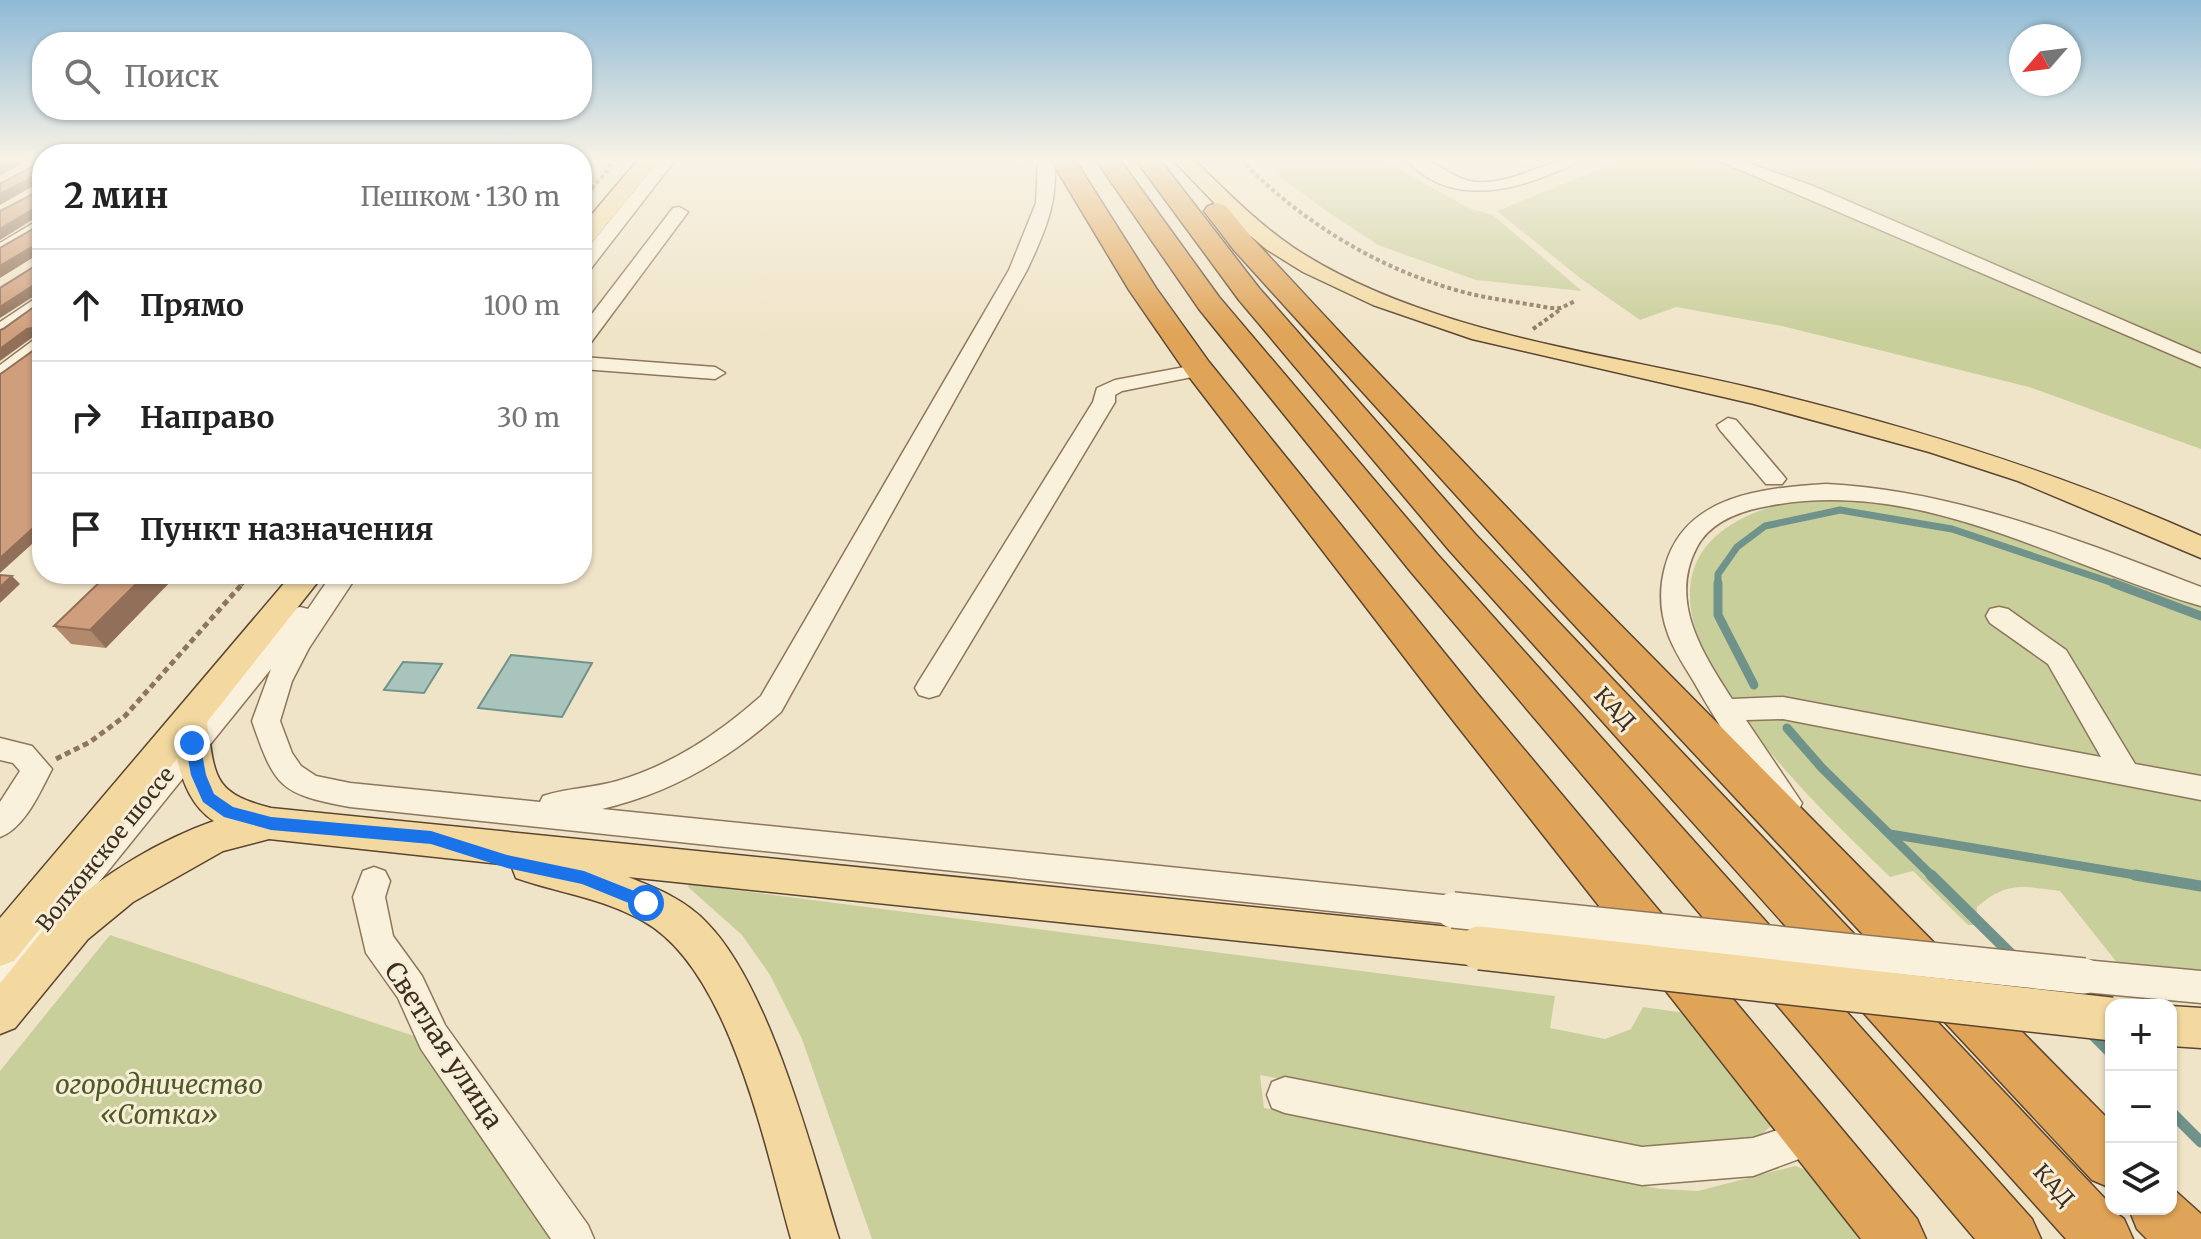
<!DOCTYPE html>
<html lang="ru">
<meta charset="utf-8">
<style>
body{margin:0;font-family:Merriweather,serif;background:#f2f2f2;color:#222}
.controls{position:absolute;right:24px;bottom:24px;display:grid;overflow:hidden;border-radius:16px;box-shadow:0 2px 6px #0004}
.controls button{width:72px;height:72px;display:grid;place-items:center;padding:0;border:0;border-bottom:2px solid #e0e0e0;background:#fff;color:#222;font:40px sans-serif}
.compass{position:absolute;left:2009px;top:24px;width:72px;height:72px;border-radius:50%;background:#fff;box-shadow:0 2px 6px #0004;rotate:242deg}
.stop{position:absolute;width:24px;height:24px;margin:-18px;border:6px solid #1a73e8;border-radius:50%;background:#fff}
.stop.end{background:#1a73e8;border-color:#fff;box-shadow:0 2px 8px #0008}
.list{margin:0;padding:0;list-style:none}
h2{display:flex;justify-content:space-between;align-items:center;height:104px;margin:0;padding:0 32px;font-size:34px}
h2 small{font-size:26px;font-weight:400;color:#767676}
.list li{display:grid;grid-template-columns:52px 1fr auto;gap:24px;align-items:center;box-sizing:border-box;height:112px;padding:0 32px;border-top:2px solid #e0e0e0}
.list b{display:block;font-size:30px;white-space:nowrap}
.list em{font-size:26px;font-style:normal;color:#767676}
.icon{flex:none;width:44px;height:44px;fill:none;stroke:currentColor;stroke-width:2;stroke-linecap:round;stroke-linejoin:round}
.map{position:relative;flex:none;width:2201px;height:1239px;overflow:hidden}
.search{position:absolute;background:#fff;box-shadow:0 2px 6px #0004;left:32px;top:32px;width:560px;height:88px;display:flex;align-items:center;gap:20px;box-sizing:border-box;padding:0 28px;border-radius:32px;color:#767676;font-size:30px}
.panel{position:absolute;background:#fff;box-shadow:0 2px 6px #0004;left:32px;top:144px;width:560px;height:440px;border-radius:32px}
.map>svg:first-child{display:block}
</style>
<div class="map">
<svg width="2201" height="1239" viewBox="0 0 2201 1239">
<rect width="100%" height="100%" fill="#f0e4c8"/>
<g fill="#c9cf9b">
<polygon points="1268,160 1384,160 1468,208 1493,215 1582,291 1476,280 1378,245 1322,208 1278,175"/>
<polygon points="1622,160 1705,160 1746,168 2201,364 2201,449 2029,387 1782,326 1676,307 1640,320 1580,278 1497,211"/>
<polygon points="1741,160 2201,160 2201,356 1780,174"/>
<path d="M1833 497 1929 509 2201 601V978L2119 965 2060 891C2023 886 2007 881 1977 907L1976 925H1968L1913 871 1890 877C1815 803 1565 577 1767 508 1788 501 1811 500 1833 497Z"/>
<polygon points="689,884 1555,996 1550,1028 1605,1039 1631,1029 1643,1007 1706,1016 1774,1124 1753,1141 1637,1148 1260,1075 1264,1108 1545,1162 1603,1178 1661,1189 1698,1191 1795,1166 1834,1180 1882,1239 872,1239 802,1039 770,975 742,935 688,887"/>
<polygon points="110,935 420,1038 563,1239 0,1239 0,1071"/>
</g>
<g fill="#a9c4bc" stroke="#6f938a" stroke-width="2">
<polygon points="511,655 592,663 562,717 478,708"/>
<polygon points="403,662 442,664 424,693 384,690"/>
</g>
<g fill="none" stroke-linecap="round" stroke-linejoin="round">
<polyline stroke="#6f938a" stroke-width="7" points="1718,585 1718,574 1737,547 1765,526 1840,510 1952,529 2119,585"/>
<g stroke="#6f938a" stroke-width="9">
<polyline points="1718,583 1718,615 1754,685"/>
<polyline points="2113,583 2201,616"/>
<polyline points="1787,728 1822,768 1933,877"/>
<polyline points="1890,834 2147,877"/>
</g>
<g stroke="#6f938a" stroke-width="11">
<polyline points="1931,875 2015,958"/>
<polyline points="2135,875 2201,886"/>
<polyline points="2090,1032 2111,1053"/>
<polyline points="2171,1112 2201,1142"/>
</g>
<defs>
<g id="minor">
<polygon points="659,160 675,160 589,271 582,273 582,255"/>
<path d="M1038 160H1054C1059 201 1044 234 1027 270L781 712C729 759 671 793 602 809L1453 896 1464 900 1469 910 1464 920 1453 924 350 807C280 794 275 788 252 721L271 669 12 990 0 995V954L291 609 300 607 308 609 332 574H358L309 648 292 681 280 721 292 753 301 766 316 776 350 783 540 802 543 796C567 788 593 788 617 781 672 765 718 734 761 696L1009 270 1036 203Z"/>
<path d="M1407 160C1412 160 1420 158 1426 160 1443 165 1455 181 1477 182 1513 185 1543 159 1579 160 1571 168 1557 171 1546 176 1500 194 1444 202 1407 160Z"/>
<polygon points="1717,160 1740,160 1813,186 2201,354 2201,367"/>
<polygon points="679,207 688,212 589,345 582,347 582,327 673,208"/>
<polygon points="42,218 42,231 0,256 0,243"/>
<polygon points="42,294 42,309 7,335 0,337 0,322"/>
<polygon points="42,337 42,353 7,379 0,381 0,365 35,339"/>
<polygon points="582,357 715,367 725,373 715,379 582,369"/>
<polygon points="1190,366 1200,372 1197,376 1122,391 1115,395 1115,402 939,695 929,698 919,695 915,688 919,681 1093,402 1097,388 1115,380"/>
<polygon points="1728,418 1736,420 1782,474 1786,479 1782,484 1766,484 1720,430 1717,425"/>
<path d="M1826 484C1955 490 2081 541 2201 587V606C2060 565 1920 476 1768 506 1740 511 1711 521 1697 547 1668 601 1703 654 1732 699L1783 697 2101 757 2048 664 1990 623 1986 616 1990 609 1999 607 2008 609 2066 650 2135 764 2201 776V800L1783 719 1746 720 1802 803 1798 812 1787 815 1776 812C1748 769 1719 727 1694 682 1685 667 1674 651 1668 634 1660 613 1659 589 1665 567 1684 495 1763 488 1826 484Z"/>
<path d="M0 738 32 746 52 769C40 792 25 828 0 837V802L20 771 13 763 0 760Z"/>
<polygon points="374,867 385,871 390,881 385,897 393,936 422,976 445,1025 588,1225 594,1239 551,1239 421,1049 398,998 366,953 353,897 363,871"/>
<polygon points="2084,960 2201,971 2201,1003 2084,992 2072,987 2067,976 2072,965"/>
<polygon points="1285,1077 1642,1147 1753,1138 1805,1121 1818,1126 1823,1139 1818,1152 1753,1176 1642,1185 1285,1113 1272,1108 1267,1095 1272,1082"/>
</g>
<g id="major">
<polygon points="638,160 659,160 590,245 582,247 582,226"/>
<path d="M1173 160H1194C1226 191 1257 223 1294 248 1427 335 1608 353 1760 390 1912 427 2058 472 2201 536V558L2018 481 1929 452 1754 404 1472 339 1373 305 1303 272 1266 249 1226 215Z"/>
<path d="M292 574H324L207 722C215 778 213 793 271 808L1480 930 1494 935 1500 948 1494 961 1480 966 628 877C656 888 686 900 707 923 770 987 812 1152 839 1239H791C765 1147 730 969 643 921 603 898 559 893 516 878L511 865 269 839 223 851 133 902 88 939 15 1028 0 1034V983C20 960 38 933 61 913 103 874 160 840 214 821 192 807 183 783 177 759L14 961 0 966V918Z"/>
<polygon points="2171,1006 2201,1008 2201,1048 2171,1046"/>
</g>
<g id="highway">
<polygon points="1051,160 1075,160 1156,288 1209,362 1476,692 1917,1219 1926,1239 1861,1239 1448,714 1187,374 1129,290"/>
<polygon points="1096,160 1120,160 1219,297 1437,554 2032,1219 2041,1239 1975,1239 1411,572 1199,309"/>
<polygon points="1136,160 1160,160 1259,288 1475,534 2111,1205 2111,1209 2124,1219 2133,1239 2066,1239 1449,550 1239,300"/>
<polygon points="1217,203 1226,206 1252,238 1360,354 1578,582 2111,1122 2111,1188 2092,1180 1552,601 1234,250 1204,211 1208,206"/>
<polygon points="2171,1187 2201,1214 2201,1239 2147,1239 2137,1229 2129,1209 2171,1209"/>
</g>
</defs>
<use href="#minor" stroke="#8d765c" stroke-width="3"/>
<use href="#major" stroke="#5b4430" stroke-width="3"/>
<use href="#highway" stroke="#5b4430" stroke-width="3"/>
<g stroke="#8d765c" stroke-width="4" stroke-dasharray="4 3" stroke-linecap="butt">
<path d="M1241 160C1303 224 1385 273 1471 294 1497 300 1524 303 1550 308H1561L1575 301"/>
<polyline points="582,199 609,169 609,160"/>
<polyline points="1533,329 1561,309"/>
<polyline points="241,585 251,574"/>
</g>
<polyline stroke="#8d765c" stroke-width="5" stroke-dasharray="6 4" stroke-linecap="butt" points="56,759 90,742 125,716 243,583"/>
<use href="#minor" fill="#faf1dc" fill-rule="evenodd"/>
<use href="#major" fill="#f3d9a0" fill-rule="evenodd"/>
<use href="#highway" fill="#e0a458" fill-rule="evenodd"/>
<defs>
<polyline id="minor-bridge" points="1453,910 2084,976"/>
<polyline id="major-bridge" points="1480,948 2111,1019"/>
</defs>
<use href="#minor-bridge" stroke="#8d765c" stroke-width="38" stroke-linecap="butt"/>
<use href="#major-bridge" stroke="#5b4430" stroke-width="46" stroke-linecap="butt"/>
<use href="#minor-bridge" stroke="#faf1dc" stroke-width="35"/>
<use href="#major-bridge" stroke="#f3d9a0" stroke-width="43"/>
</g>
<polygon fill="#b2896c" points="108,574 106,648 71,644 54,626"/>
<g fill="#916f58">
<polygon points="10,160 27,160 0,176 0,166"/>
<polygon points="38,174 42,181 0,205 0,194"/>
<polygon points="35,208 40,215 0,240 0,229"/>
<polygon points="37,244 42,252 0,278 0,266"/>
<polygon points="37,283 42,291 0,318 0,307"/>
<polygon points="38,327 42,335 33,337 0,361 0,349 27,329"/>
<polygon points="42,520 42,535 0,573 0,558"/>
<polygon points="146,574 178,574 106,648 90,630"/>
<polygon points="12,576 20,584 0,603 0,587"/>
</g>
<g fill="#cf9f7d" stroke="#916f58" stroke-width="2">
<polygon points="0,160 10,160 0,166"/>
<polygon points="39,160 42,160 42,520 0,558 0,374 2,373 38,347 38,327 27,329 0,349 0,330 3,329 38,304 37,283 0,307 0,288 38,264 37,244 0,266 0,248 38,226 39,209 35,208 0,229 0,211 39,191 38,174 0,194 0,184 39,163"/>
<polygon points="108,574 146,574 90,630 54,626"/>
<polygon points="0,575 12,576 0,587"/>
</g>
<linearGradient id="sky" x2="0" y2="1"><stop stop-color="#8fbad6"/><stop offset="0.48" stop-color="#f8f3e6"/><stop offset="1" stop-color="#f8f3e6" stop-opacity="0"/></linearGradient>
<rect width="2201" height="333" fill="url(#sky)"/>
<polygon fill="#1a73e8" points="192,737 200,743 206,775 214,794 233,807 271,817 431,831 507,855 584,871 652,898 654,903 646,910 582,884 507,868 431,844 271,830 224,817 203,802 191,775 185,743"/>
<g text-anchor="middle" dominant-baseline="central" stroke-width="6" stroke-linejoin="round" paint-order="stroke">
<g font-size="22" fill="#3d2e20" stroke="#f7eed8">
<text transform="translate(1615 708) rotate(47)">КАД</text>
<text transform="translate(105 849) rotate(-51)">Волхонское шоссе</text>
<text transform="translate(2054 1185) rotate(48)">КАД</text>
</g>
<g font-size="26" fill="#3d2e20" stroke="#f7eed8">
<text transform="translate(444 1045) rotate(57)">Светлая улица</text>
</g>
<g font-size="26" font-style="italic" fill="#4d5a26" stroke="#f7eed8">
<text x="159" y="1084">огородничество<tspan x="159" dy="30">«Сотка»</tspan></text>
</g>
</g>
</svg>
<div class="controls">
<button>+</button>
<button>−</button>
<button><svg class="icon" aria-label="layers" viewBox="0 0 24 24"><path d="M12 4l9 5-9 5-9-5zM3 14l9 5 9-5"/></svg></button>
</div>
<svg class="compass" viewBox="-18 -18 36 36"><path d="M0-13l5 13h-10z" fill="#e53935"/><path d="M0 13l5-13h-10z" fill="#767676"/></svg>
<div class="stop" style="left:646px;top:903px"></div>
<div class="stop end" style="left:192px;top:743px"></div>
<div class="search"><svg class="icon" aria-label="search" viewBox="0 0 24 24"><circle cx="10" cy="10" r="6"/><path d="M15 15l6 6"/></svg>Поиск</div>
<section class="panel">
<h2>2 мин<small>Пешком · 130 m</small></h2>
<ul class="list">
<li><svg class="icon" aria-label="ahead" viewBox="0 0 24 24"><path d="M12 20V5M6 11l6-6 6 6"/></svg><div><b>Прямо</b></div><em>100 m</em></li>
<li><svg class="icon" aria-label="right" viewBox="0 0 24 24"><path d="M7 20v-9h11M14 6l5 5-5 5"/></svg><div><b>Направо</b></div><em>30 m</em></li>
<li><svg class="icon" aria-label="arrive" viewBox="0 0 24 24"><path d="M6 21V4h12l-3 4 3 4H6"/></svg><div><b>Пункт назначения</b></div></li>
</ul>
</section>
</div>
